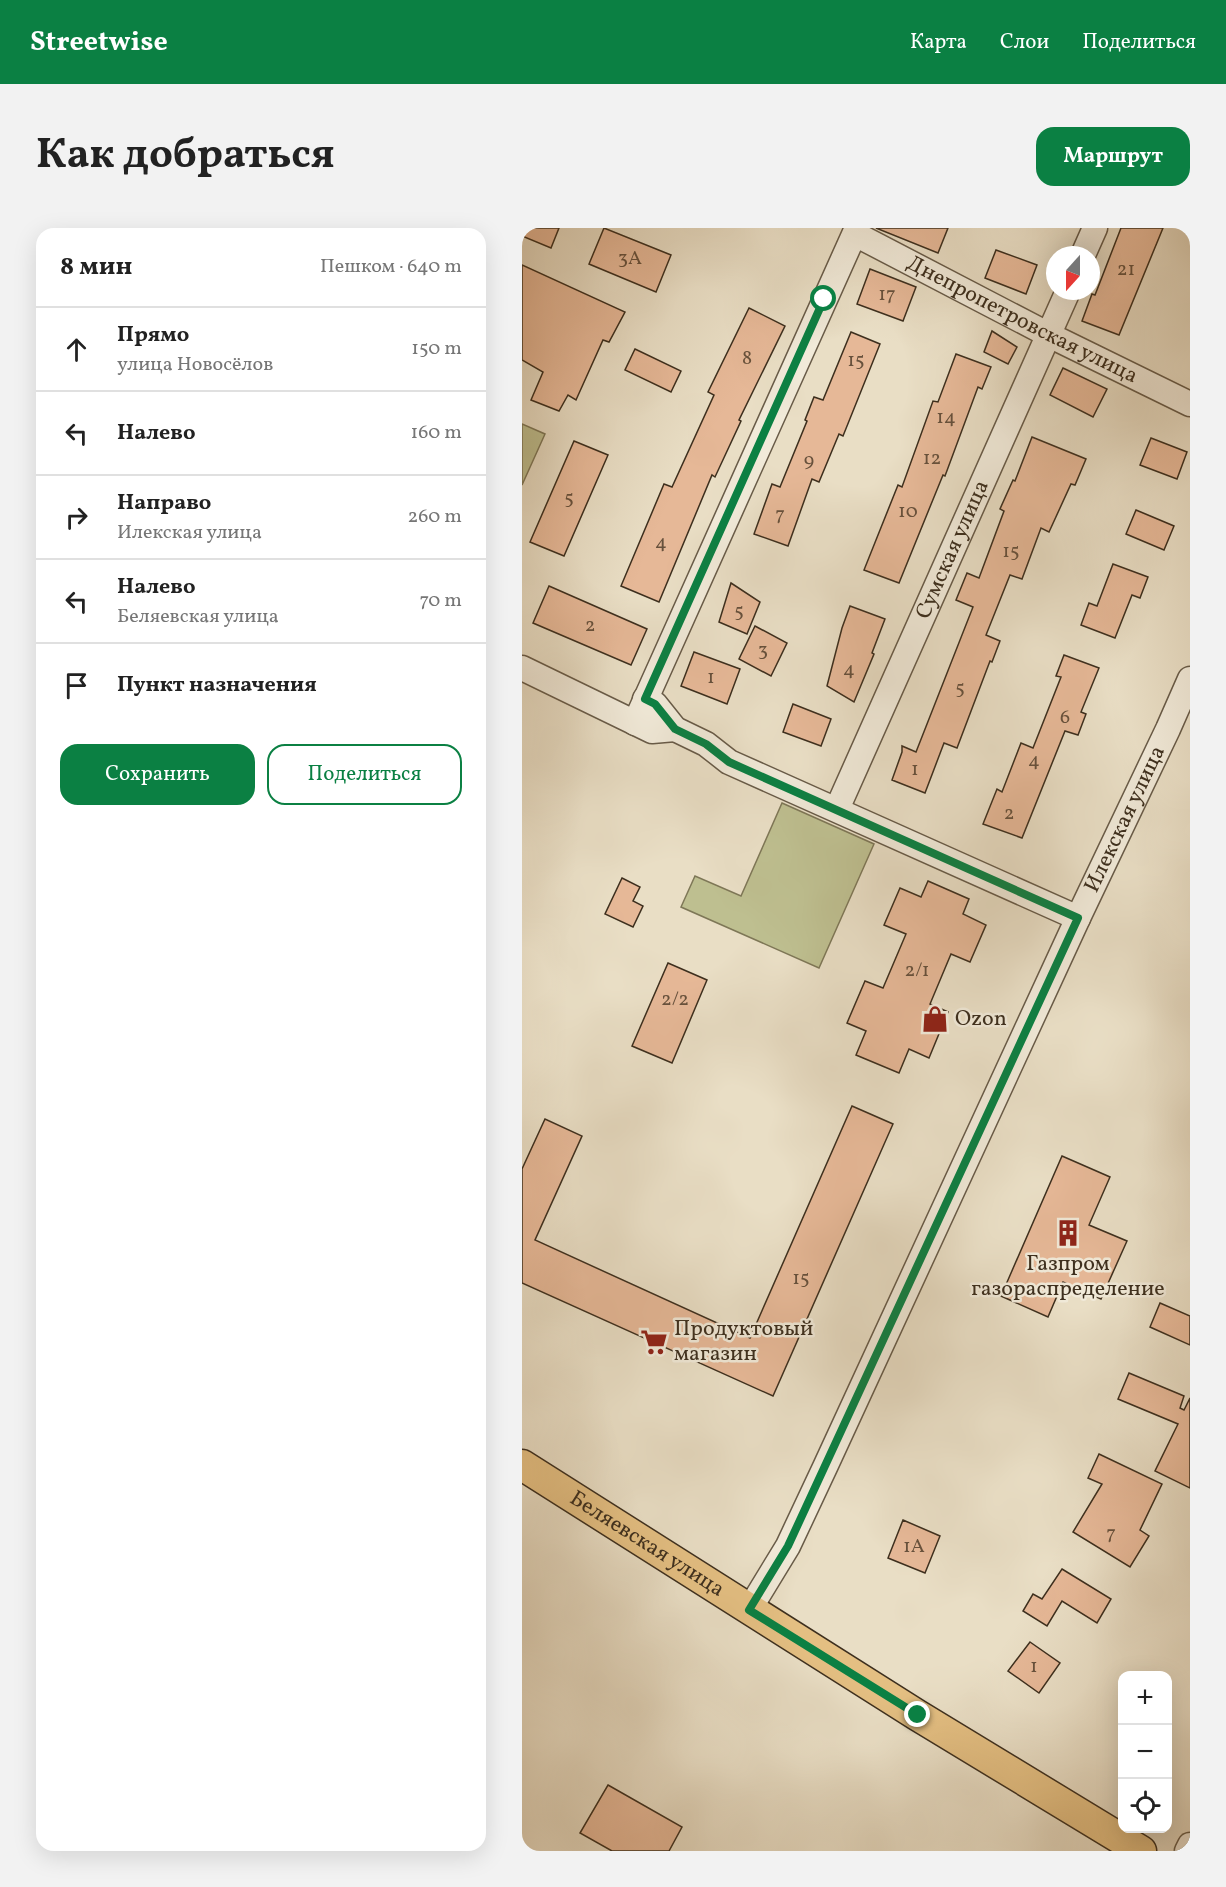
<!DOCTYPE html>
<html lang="ru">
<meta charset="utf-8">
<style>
body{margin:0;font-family:Vollkorn,serif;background:#f2f2f2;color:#222}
.controls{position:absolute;right:18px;bottom:18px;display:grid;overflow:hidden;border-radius:12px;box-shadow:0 6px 24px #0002}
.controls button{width:54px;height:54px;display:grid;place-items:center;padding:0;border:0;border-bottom:2px solid #e0e0e0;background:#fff;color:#222;font:30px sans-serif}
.compass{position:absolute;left:524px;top:18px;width:54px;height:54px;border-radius:50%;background:#fff;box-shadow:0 6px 24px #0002;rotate:201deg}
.stop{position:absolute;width:18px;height:18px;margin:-14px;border:4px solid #0b8043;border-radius:50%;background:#fff}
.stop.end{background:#0b8043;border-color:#fff;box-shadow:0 2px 6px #0008}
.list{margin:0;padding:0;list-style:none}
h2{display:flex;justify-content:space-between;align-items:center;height:78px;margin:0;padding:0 24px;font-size:26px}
h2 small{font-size:20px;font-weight:400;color:#767676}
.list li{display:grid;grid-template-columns:39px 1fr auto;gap:18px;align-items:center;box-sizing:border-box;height:84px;padding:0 24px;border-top:2px solid #e0e0e0}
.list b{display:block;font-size:22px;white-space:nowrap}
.list p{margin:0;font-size:20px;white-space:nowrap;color:#767676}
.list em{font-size:20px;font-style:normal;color:#767676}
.actions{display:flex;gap:12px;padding:18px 24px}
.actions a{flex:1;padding:14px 0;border:2px solid #0b8043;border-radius:18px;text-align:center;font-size:21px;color:#0b8043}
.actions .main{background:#0b8043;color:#fff}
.icon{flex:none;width:33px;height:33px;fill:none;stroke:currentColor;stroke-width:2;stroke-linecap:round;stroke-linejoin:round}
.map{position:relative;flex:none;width:668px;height:1623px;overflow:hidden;border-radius:18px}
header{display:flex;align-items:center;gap:36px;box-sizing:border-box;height:84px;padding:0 30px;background:#0b8043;color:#fff}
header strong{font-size:28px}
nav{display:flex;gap:33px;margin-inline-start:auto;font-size:21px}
.intro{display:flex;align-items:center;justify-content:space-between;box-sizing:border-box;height:144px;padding:0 36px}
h1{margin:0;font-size:42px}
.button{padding:15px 27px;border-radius:18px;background:#0b8043;color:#fff;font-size:21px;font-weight:700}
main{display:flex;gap:36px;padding:0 36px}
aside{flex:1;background:#fff;border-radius:18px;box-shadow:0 6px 24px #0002}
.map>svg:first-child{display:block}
</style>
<header>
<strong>Streetwise</strong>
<nav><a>Карта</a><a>Слои</a><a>Поделиться</a></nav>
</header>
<div class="intro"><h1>Как добраться</h1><a class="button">Маршрут</a></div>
<main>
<aside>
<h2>8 мин<small>Пешком · 640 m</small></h2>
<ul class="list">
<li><svg class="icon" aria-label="ahead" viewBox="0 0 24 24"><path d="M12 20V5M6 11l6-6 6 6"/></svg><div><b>Прямо</b><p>улица Новосёлов</p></div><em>150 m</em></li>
<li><svg class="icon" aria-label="left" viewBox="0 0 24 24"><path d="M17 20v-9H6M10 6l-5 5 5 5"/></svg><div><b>Налево</b></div><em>160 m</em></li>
<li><svg class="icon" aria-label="right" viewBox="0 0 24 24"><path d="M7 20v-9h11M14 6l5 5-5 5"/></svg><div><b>Направо</b><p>Илекская улица</p></div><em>260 m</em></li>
<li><svg class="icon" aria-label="left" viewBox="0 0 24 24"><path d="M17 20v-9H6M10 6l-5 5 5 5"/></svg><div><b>Налево</b><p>Беляевская улица</p></div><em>70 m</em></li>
<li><svg class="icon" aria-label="arrive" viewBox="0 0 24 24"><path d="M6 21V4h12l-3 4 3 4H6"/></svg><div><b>Пункт назначения</b></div></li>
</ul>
<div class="actions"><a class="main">Сохранить</a><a>Поделиться</a></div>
</aside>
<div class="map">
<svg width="668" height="1623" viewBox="0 0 668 1623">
<rect width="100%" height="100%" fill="#e9dec5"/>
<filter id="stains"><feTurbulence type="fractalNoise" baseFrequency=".00333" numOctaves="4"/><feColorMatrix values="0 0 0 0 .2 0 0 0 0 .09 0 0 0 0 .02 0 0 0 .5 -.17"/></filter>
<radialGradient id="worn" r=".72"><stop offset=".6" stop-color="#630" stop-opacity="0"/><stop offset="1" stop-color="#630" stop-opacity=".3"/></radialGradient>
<g fill="#bebf90" stroke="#7e7757" stroke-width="1.5">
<polygon points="0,196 23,206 0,257"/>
<polygon points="260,575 352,616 297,740 159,679 173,648 219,668"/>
</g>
<g fill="#e6b897" stroke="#3d2f1e" stroke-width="1.5">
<polygon points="0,0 37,0 29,20 0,8"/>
<polygon points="82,0 149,27 134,64 67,36"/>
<polygon points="354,0 426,0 416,25"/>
<polygon points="599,0 641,0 597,107 560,93 570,66 573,67"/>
<polygon points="474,22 515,37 504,66 463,50"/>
<polygon points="0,37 103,84 87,114 81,112 54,172 46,167 37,183 9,172 21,144 0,132"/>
<polygon points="348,41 394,59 381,93 335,76"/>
<polygon points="227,80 263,98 217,192 219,193 193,249 190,247 137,374 99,358 142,256 150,259 192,167 186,164"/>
<polygon points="470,103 495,119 486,136 462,124"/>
<polygon points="329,104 358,116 321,208 317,206 297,254 290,251 266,318 232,306 250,256 258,259 285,193 283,192 292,169 301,172"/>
<polygon points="113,121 159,143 149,164 103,142"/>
<polygon points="434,126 469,139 460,161 456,159 423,248 421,247 377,355 342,342 376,257 380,259 411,173 416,174"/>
<polygon points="541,140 585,161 571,189 528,167"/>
<polygon points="510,209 564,231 553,257 549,256 527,304 519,300 500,351 488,347 464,407 478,413 470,434 468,433 435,520 422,515 403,565 370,552 380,524 380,518 394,524 451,379 434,372 445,345 457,350 482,283 478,281 491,252 493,253"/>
<polygon points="629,210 665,224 655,251 618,237"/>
<polygon points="52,213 86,227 42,328 8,314"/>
<polygon points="614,282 652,298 642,322 604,306"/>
<polygon points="591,336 626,349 618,370 610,367 593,410 559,397 567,375 575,378"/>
<polygon points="209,355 238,374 225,406 197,394"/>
<polygon points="27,358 125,401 109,437 11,395"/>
<polygon points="328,378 363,391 350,425 352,426 332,474 305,458 320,400"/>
<polygon points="233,398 265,415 249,448 217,431"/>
<polygon points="172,424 218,441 205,476 159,458"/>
<polygon points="542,427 577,440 559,484 564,486 556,507 543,503 500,610 461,596 475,561 480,564 499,515 511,520 539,449 534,448"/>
<polygon points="271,476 309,491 299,518 261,504"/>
<polygon points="100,650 118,659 111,673 121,678 111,699 83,686"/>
<polygon points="406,653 447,671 441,686 464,697 448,734 429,726 408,776 426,784 407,830 387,821 377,845 334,827 344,803 325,795 343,753 361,760 384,706 362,697 378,660 399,669"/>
<polygon points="146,735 185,752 150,835 110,818"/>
<polygon points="330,878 371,896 251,1168 0,1055 0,941 23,891 60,908 13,1012 228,1110"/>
<polygon points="540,928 588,949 567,997 605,1013 579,1071 541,1054 526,1089 479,1068"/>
<polygon points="638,1075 668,1088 668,1117 628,1099"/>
<polygon points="607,1145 662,1168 658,1180 662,1182 668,1170 668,1260 633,1243 656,1196 596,1171"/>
<polygon points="577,1226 640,1256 618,1302 627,1308 608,1339 551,1304 580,1256 566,1250"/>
<polygon points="381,1292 418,1308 403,1345 366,1330"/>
<polygon points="540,1341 589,1371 575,1395 540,1373 525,1398 501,1383 511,1366 520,1371"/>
<polygon points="508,1414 538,1435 517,1465 486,1443"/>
<polygon points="86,1557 160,1599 147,1623 90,1623 58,1605"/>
</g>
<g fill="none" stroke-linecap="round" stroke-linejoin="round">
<defs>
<g id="minor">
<path id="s1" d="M333 6 527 107 668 176"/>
<polyline points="561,27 573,0"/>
<polyline points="0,440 130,503 153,501"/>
<polyline points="123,471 133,476 153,501 184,516 207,534 556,690"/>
<polyline points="113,495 335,0"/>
<path id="s2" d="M315 581 546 63"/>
<path id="s3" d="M227 1382 266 1318 304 1237 556 690 646 501 668 451"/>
<polyline points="665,1623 668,1617"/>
</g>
<g id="major">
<path id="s4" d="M0 1237 395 1487 619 1623"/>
</g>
</defs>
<use href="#minor" stroke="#685b48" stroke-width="27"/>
<use href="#major" stroke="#3d2f1e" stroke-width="33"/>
<use href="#minor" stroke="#f1ead9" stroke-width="24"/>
<use href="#major" stroke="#e4bf82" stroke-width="30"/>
</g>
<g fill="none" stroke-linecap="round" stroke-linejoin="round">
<polyline stroke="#0b8043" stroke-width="8" points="302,71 123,471 133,476 153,501 184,516 207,534 556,690 266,1318 227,1382 396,1487"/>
</g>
<defs>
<symbol id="shop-bare" viewBox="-9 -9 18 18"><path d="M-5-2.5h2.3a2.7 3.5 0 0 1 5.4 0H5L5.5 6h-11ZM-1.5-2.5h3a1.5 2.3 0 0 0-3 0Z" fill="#8f2418" stroke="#f1ead9" stroke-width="2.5" paint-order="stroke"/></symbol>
<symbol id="building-bare" viewBox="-9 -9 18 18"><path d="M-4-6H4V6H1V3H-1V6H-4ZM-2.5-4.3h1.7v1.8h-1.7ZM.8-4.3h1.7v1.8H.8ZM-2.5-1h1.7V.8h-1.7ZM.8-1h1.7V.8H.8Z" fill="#8f2418" stroke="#f1ead9" stroke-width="2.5" paint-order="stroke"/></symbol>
<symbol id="supermarket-bare" viewBox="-9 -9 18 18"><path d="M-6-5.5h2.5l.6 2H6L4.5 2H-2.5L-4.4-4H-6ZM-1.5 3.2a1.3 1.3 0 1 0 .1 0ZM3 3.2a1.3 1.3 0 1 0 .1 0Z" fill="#8f2418" stroke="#f1ead9" stroke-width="2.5" paint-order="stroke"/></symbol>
</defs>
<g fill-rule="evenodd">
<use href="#shop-bare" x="394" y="772" width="38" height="38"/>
<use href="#building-bare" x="527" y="986" width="38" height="38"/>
<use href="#supermarket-bare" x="113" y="1095" width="38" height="38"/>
</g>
<g text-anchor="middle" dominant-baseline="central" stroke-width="5" stroke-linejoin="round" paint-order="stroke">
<g font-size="20" fill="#67513c">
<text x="108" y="31">3А</text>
<text x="604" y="42">21</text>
<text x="365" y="67">17</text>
<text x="225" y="131">8</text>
<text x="334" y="133">15</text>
<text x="424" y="190">14</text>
<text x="410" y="231">12</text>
<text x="287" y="233">9</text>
<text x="47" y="271">5</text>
<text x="386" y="284">10</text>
<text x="258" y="287">7</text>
<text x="139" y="315">4</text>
<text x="489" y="324">15</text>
<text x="217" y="384">5</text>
<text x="68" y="398">2</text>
<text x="241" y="423">3</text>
<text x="327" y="442">4</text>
<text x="189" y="450">1</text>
<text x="438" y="461">5</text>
<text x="543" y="490">6</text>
<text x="512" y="533">4</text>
<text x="393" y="542">1</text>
<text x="487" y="586">2</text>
<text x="395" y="743">2/1</text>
<text x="153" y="772">2/2</text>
<text x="279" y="1051">15</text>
<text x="589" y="1306">7</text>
<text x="392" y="1319">1А</text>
<text x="512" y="1439">1</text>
</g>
<g font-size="22" fill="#3d2f1e" stroke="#f1ead9">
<text stroke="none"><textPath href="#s1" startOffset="188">Днепропетровская улица</textPath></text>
<text stroke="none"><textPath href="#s2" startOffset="284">Сумская улица</textPath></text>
<text stroke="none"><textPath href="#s3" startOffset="876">Илекская улица</textPath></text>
<text stroke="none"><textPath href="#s4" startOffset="148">Беляевская улица</textPath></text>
</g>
<g font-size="22" fill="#3d2f1e" stroke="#f1ead9" text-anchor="start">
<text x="433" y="791">Ozon</text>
<text x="546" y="1036" text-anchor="middle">Газпром<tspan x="546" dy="25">газораспределение</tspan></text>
<text x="152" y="1101">Продуктовый<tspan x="152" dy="25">магазин</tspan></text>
</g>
</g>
<rect width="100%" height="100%" filter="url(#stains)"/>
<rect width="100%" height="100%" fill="url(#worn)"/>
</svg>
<div class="controls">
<button>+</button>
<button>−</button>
<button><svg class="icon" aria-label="locate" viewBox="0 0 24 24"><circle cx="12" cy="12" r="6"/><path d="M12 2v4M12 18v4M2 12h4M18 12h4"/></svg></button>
</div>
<svg class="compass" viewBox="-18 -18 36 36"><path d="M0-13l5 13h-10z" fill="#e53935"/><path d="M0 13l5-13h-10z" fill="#767676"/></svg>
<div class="stop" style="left:302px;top:71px"></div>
<div class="stop end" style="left:396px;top:1487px"></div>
</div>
</main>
